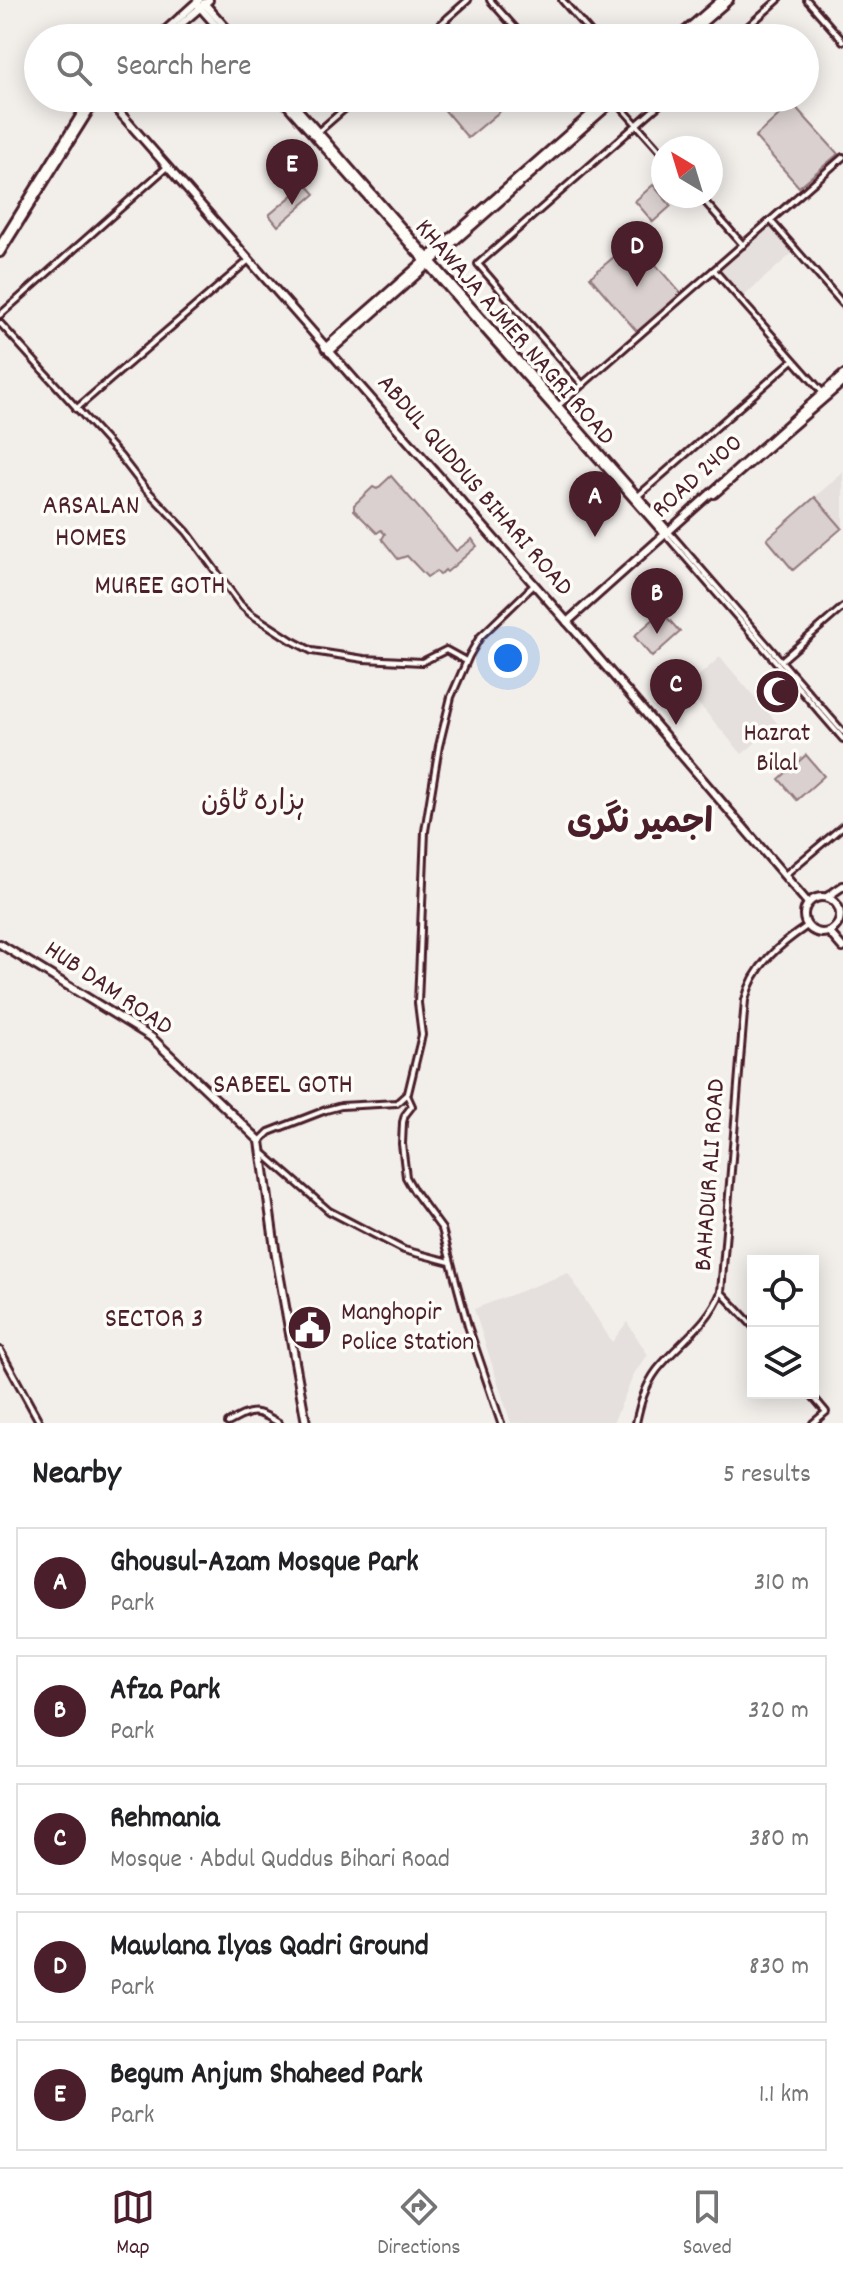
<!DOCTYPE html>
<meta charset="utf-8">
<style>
body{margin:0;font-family:Dekko,"Playpen Sans Arabic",sans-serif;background:#f6f6f6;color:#202124}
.controls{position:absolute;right:24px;bottom:24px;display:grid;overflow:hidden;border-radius:0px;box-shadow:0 4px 20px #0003}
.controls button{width:72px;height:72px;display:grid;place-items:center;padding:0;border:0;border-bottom:2px solid #e0e0e0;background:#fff;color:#202124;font:40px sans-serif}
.compass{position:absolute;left:651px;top:136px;width:72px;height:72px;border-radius:50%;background:#fff;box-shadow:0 4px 20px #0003;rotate:322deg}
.you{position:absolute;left:508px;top:658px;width:28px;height:28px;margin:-20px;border:6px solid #fff;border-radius:50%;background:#1a73e8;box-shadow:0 0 0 12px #1a73e833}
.badge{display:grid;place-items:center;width:52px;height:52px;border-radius:50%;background:#4a1f2b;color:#fff;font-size:26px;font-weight:700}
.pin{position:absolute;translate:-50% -66px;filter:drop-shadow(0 2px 4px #0008)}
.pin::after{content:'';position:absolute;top:42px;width:28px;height:24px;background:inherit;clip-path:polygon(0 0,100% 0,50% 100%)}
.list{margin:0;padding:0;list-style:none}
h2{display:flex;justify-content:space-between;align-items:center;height:104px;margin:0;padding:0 32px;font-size:34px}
h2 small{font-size:26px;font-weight:400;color:#757577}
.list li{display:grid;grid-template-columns:52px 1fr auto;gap:24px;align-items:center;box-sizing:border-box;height:112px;margin:0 16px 16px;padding:0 16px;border:2px solid #e0e0e0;border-radius:0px}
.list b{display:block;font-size:30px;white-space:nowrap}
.list p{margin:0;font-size:26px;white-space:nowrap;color:#757577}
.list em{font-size:26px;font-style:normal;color:#757577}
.icon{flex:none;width:44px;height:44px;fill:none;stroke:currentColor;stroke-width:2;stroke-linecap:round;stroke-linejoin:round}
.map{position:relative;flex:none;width:843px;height:1423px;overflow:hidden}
.search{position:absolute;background:#fff;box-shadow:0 4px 20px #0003;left:24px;right:24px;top:24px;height:88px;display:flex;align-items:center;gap:20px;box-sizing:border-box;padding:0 28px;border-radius:44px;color:#757577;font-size:30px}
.sheet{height:744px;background:#fff}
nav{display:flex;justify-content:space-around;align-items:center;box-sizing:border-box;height:112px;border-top:2px solid #e0e0e0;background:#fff;font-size:22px;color:#757577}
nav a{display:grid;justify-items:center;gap:4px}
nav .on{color:#4a1f2b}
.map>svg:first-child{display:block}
</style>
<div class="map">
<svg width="843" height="1423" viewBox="0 0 843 1423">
<rect width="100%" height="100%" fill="#f2efeb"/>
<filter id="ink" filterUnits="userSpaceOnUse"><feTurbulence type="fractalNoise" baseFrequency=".0125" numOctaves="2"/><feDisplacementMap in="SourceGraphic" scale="16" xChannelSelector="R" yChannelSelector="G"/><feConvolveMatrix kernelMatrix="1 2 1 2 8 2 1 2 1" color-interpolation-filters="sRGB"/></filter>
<g filter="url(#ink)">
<g fill="#e5dfdd">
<polygon points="770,221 796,250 740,299 714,270"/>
<polygon points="843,472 843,526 842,528 815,497"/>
<polygon points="720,657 778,724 742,754 685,688"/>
<polygon points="568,1273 612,1342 627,1322 648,1355 635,1372 613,1423 511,1423 474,1309"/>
</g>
<g fill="#d9d0cf" stroke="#92787d" stroke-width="2">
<polygon points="453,98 508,98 511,102 468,138 442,107"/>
<polygon points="792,103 838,154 799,187 755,137"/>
<polygon points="306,184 315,194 278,226 269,215"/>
<polygon points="653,185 671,206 653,222 635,201"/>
<polygon points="634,240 684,297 640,335 590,277"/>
<polygon points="391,476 456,551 472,539 477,546 447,572 445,570 440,575 436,571 427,577 407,556 398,559 382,539 385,534 381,530 377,533 354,510 354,505 373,487 377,489"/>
<polygon points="815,497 842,528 793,570 767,539"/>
<polygon points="662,612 680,632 652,657 634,636"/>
<polygon points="806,755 824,776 797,800 779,779"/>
</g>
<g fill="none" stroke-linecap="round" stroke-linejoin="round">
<defs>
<g id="minor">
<polyline points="490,0 524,38"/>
<polyline points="562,0 595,38"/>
<polyline points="807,0 843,41"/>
<polyline points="425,38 468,0"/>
<polyline points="735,38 778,0"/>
<polyline points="577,98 591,114"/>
<polyline points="614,99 663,154"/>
<polyline points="318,132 357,98"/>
<polyline points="700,196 743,245"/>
<polyline points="771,221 843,304"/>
<polyline points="714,270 823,393"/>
<polyline points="0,315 167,167"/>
<polyline points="0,323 120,456 144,487 187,532 240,604 251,614 291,640 312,651 364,659 422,662 446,650 466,661"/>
<polyline points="583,385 478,264 667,98"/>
<polyline points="558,406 843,157"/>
<polyline points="76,409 249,260"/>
<polyline points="638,496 793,360"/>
<polyline points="669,532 843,732"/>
<polyline points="666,535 843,739"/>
<polyline points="781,661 843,607"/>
<polyline points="786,874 843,826"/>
<polyline points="407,1095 412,1106 405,1115 403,1122 402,1144 406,1177 414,1191 442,1229 468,1326 501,1423"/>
<polyline points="260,1141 269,1132 326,1110 341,1106 397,1103 408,1093 422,1035 418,1003 425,831 439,746 451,697 469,656 480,637 534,585"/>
<polyline points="264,1154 329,1211 404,1250 450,1262"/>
<polyline points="721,1292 753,1326"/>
<polyline points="0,1350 40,1423"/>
<polyline points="810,1393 826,1412 813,1423"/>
<path d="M228 1423C253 1409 255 1409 279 1423"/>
<path d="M636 1423C640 1404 645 1386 657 1370 678 1343 708 1325 721 1292L745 1000C753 966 779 945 807 926"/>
</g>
<g id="major">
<polyline points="204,3 235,38"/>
<polyline points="198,5 227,38"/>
<polyline points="157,38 199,0"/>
<polyline points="165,38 209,0"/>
<polyline points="677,38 721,0"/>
<polyline points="685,38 729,0"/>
<polyline points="107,98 583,640 808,903"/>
<polyline points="281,98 664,533"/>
<polyline points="288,98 667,530"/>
<polyline points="0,245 91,98"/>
<polyline points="0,253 97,98"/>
<polyline points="325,348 609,98"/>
<polyline points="329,352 617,98"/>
<polyline points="714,494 843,382"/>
<polyline points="567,622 843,375"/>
<circle cx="822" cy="915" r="18"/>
<polyline points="827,897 843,886"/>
<polyline points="829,932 843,948"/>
<polyline points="0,944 151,1037 260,1141 276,1256 306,1423"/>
</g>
</defs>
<use href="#minor" stroke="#4a1f2b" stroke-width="10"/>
<use href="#major" stroke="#4a1f2b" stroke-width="12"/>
<use href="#minor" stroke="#fdfcf7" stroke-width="4"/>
<use href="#major" stroke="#fdfcf7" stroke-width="6"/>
</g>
</g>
<defs>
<symbol id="mosque-disc" viewBox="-11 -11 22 22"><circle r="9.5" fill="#4a1f2b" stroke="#fdfcf7"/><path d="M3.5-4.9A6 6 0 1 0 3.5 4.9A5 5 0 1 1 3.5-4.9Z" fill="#fff"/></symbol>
<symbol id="civic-disc" viewBox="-11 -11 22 22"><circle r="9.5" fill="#4a1f2b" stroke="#fdfcf7"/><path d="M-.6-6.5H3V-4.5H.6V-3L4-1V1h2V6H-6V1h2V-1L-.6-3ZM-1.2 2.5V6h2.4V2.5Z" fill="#fff"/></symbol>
</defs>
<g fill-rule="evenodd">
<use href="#mosque-disc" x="752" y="666" width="51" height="51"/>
<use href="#civic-disc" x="284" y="1302" width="51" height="51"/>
</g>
<g text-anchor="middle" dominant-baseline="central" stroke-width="7" stroke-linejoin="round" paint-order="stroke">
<g font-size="26" fill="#4a1f2b" stroke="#fdfcf7">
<text transform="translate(514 333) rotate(49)">KHAWAJA AJMER NAGRI ROAD</text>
<text transform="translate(698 477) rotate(-42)">ROAD 2400</text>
<text transform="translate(474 486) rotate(49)">ABDUL QUDDUS BIHARI ROAD</text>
<text transform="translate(108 989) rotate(34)">HUB DAM ROAD</text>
<text transform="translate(711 1175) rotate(-86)">BAHADUR ALI ROAD</text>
</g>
<g font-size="26" fill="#4a1f2b" stroke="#fdfcf7">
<text x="777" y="734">Hazrat<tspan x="777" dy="30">Bilal</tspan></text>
<text x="341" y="1313" text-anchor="start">Manghopir<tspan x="341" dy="30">Police Station</tspan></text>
</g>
<g font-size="28" fill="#4a1f2b" stroke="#fdfcf7">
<text x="91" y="508">ARSALAN<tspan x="91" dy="32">HOMES</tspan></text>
<text x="160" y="588">MUREE GOTH</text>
<text x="253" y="804">ہزارہ ٹاؤن</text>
<text x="283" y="1087">SABEEL GOTH</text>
<text x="154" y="1321">SECTOR 3</text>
</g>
<g font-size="34" font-weight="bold" fill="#4a1f2b" stroke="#fdfcf7">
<text x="640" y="825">اجمیر نگری</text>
</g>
</g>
</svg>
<div class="controls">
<button><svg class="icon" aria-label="locate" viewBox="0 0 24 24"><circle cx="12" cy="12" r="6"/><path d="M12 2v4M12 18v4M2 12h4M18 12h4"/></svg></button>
<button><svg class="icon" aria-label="layers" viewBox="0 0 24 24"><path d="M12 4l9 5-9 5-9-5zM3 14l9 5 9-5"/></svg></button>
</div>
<svg class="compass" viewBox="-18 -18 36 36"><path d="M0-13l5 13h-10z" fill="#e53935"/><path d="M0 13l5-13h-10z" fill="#757577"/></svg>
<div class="you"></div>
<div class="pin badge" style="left:595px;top:537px">A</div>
<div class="pin badge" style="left:657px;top:634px">B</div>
<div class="pin badge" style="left:676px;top:725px">C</div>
<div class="pin badge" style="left:637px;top:287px">D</div>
<div class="pin badge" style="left:292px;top:205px">E</div>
<div class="search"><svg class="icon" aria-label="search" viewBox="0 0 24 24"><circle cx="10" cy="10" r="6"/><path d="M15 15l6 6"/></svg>Search here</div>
</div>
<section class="sheet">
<h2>Nearby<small>5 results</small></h2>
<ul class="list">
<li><span class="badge">A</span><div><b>Ghousul-Azam Mosque Park</b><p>Park</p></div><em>310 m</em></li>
<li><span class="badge">B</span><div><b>Afza Park</b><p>Park</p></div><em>320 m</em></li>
<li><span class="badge">C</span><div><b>Rehmania</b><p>Mosque · Abdul Quddus Bihari Road</p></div><em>380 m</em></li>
<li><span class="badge">D</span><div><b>Mawlana Ilyas Qadri Ground</b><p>Park</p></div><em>830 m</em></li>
<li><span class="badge">E</span><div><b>Begum Anjum Shaheed Park</b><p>Park</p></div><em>1.1 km</em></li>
</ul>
</section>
<nav>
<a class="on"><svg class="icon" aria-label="map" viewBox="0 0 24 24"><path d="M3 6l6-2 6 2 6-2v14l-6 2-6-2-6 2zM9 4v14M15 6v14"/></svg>Map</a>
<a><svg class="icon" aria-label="directions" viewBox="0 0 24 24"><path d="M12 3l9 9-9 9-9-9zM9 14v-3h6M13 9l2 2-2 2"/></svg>Directions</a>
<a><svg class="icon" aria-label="saved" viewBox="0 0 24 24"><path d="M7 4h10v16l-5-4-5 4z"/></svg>Saved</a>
</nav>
